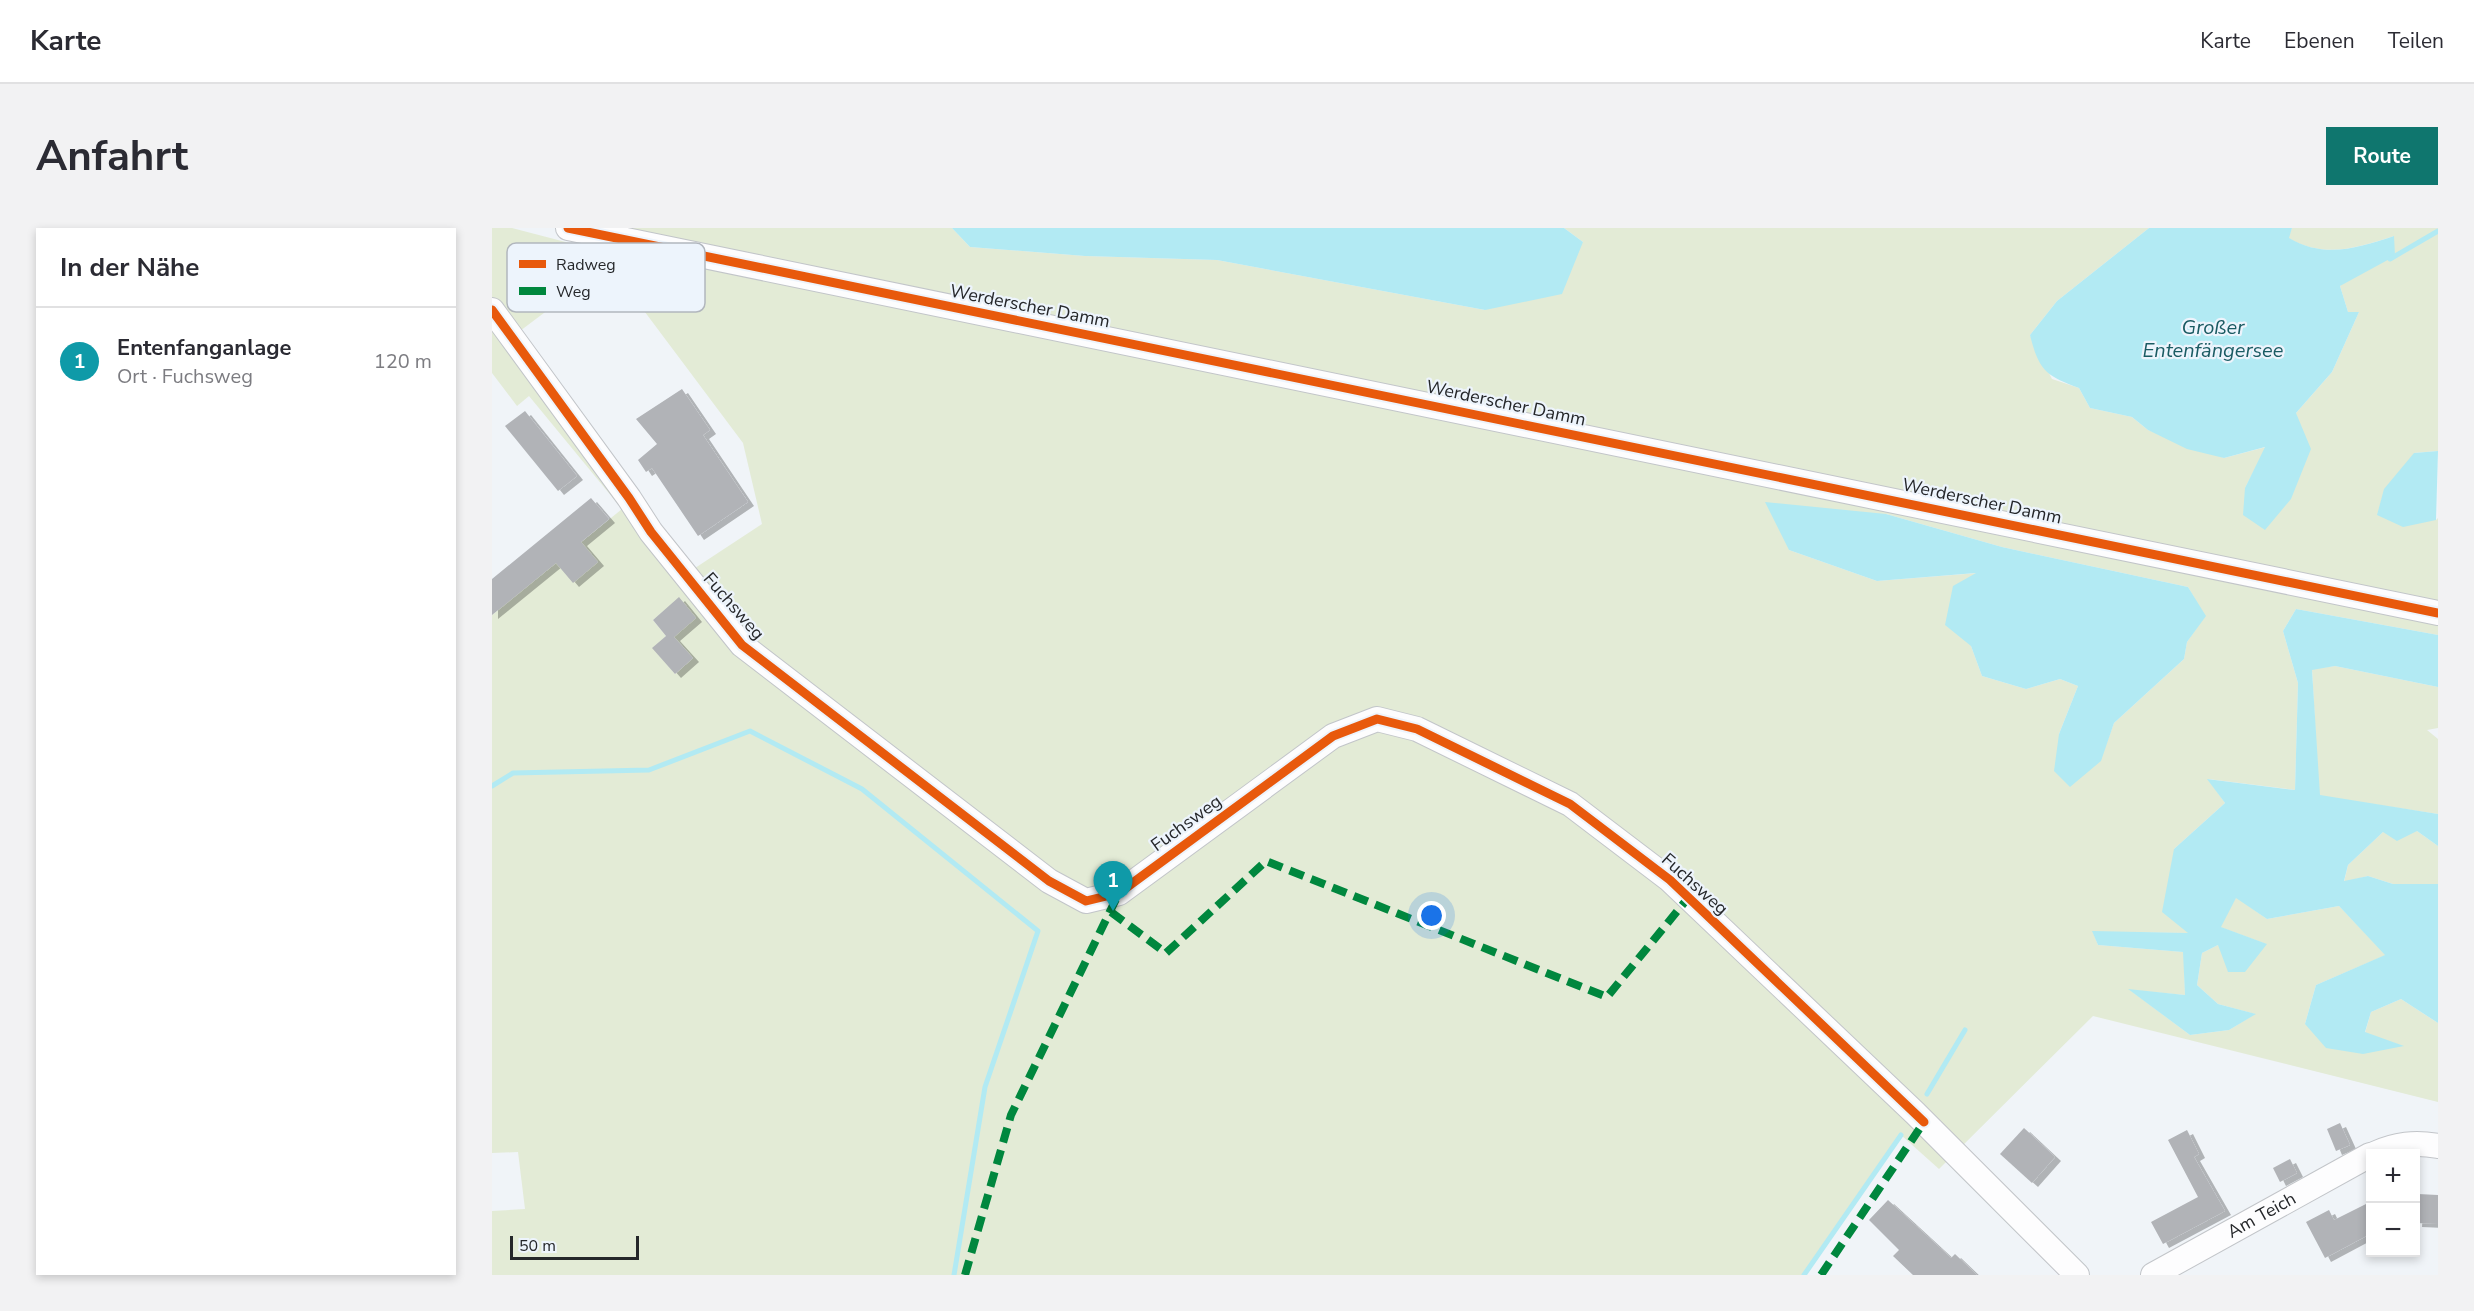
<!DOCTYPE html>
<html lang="de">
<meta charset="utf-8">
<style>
body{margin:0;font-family:"Nunito Sans",sans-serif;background:#f2f2f3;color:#2b2b33}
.controls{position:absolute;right:18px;bottom:18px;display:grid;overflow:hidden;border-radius:0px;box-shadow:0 3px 9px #0003}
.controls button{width:54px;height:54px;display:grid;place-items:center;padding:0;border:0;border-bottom:2px solid #e1e1e2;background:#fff;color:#2b2b33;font:30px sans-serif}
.scale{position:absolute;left:18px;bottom:15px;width:129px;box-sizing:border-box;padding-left:6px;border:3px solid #25272a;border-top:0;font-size:16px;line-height:21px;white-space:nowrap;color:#25272a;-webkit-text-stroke:4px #edf4fc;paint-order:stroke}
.you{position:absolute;left:940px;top:688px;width:21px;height:21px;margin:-15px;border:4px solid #fff;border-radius:50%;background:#1a73e8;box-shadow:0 0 0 9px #1a73e833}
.badge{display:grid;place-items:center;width:39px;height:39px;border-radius:50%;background:#0f766e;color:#fff;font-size:20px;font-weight:700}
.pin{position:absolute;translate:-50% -50px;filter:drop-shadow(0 2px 3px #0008)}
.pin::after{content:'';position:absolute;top:32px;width:21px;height:18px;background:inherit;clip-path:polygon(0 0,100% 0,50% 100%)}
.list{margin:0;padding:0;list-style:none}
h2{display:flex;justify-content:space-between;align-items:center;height:78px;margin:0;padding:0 24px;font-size:26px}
h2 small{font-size:20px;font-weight:400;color:#7c7c81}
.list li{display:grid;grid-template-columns:39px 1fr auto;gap:18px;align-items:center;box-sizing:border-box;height:108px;padding:0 24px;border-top:2px solid #e1e1e2}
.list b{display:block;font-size:22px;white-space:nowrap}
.list p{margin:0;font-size:20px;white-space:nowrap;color:#7c7c81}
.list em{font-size:20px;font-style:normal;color:#7c7c81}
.map{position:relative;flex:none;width:1946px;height:1047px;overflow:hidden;border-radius:0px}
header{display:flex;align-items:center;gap:36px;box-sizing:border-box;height:84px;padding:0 30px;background:#fff;border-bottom:2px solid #e1e1e2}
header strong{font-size:28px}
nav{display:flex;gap:33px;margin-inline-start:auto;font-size:21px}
.intro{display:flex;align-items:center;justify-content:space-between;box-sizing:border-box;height:144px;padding:0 36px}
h1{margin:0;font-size:42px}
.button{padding:15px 27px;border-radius:0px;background:#0f766e;color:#fff;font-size:21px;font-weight:700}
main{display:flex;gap:36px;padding:0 36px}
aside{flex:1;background:#fff;border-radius:0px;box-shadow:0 3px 9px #0003}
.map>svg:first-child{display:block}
</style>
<header>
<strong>Karte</strong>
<nav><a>Karte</a><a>Ebenen</a><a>Teilen</a></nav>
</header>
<div class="intro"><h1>Anfahrt</h1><a class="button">Route</a></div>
<main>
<aside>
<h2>In der Nähe<small></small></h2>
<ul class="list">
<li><span class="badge" style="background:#0f9aa8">1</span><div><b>Entenfanganlage</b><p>Ort · Fuchsweg</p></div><em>120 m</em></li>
</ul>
</aside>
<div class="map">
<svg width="1946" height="1047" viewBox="0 0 1946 1047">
<defs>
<filter id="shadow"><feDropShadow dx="6" dy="4" stdDeviation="0" flood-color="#0004"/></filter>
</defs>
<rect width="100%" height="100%" fill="#f0f4f8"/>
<g fill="#e3ebd6" fill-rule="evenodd">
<path d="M0 0H20L173 40 178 23 86 0H460L478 19 593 28 725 32 993 82 1091 14 1072 0H1657L1565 73 1538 107 1560 151 1587 160 1598 180 1640 189 1656 202 1732 230 1774 219 1753 260 1804 185 1840 144 1867 84H1856L1848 58 1902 8C1864 20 1833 31 1796 10L1800 0H1946V223L1922 225 1944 292 1946 290V407L1804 381 1791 403 1806 455 1803 562 1716 551 1733 575 1682 621 1697 705 1601 704 1606 717 1692 724 1693 767 1638 762 1698 807 1737 802 1763 786 1726 776 1705 757 1710 725 1726 717 1774 716 1728 699 1744 669 1775 691 1847 678 1894 727 1824 757 1813 796 1911 818 1873 805 1879 784 1909 771 1946 795V874L1601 788 1447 941 1409 907 1312 1047H0V983L33 981 26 924 0 925V387L130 281 37 168 25 178 0 145ZM117 36 251 215 270 296 200 342 24 106ZM1394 286 1510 319 1696 359 1713 388 1695 414 1692 431 1622 495 1608 533 1567 506 1586 458 1568 451 1534 461 1490 448 1479 418 1486 345 1385 353 1297 322ZM187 370 182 409 201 430 183 446 161 420 174 408 161 392Z"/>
<polygon points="1843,438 1946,459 1946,500 1935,502 1946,511 1946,586 1827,568 1820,441"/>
<polygon points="1925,603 1946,618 1946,656 1901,656 1876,648 1852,654 1856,637 1891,604"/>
</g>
<g fill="#b2eaf3">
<polygon points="460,0 1072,0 1091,14 1070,66 993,82 725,32 593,28 478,19"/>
<path d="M1657 0H1800L1797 10C1833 31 1865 20 1902 8L1903 28 1848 58 1856 84H1867L1840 144 1804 185 1819 221 1799 271 1773 302 1751 287 1753 260 1773 219 1732 230 1695 221 1656 202 1640 189 1598 180 1587 160C1554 148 1547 143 1538 107L1565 73Z"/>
<polygon points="1946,223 1944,292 1911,299 1885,287 1892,261 1922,225"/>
<polygon points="1273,274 1394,286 1510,319 1696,359 1714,388 1695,414 1692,431 1622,495 1609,533 1578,559 1562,543 1567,506 1586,458 1568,451 1534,461 1490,448 1479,418 1453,397 1461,358 1484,345 1385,353 1297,322"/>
<polygon points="1804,381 1946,407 1946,459 1843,438 1820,442 1828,567 1946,586 1946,618 1925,603 1905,613 1891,604 1856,637 1852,653 1876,648 1901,656 1946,656 1946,795 1909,771 1879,784 1873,804 1912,818 1871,826 1834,820 1813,796 1824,757 1893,727 1847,678 1775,691 1744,670 1729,699 1775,716 1753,744 1736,744 1726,717 1710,725 1705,757 1726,776 1764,786 1737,802 1698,807 1636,761 1693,767 1691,724 1606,717 1600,703 1696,705 1670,684 1682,621 1733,575 1715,551 1803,562 1806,455 1791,403"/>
</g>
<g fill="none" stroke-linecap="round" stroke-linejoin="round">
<g stroke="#b2eaf3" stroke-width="5">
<polyline points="1898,31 1946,3"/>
<polyline points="0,558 21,545 157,542 258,503 370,561 546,703 493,859 462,1047"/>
<polyline points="1435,866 1473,802"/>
<polyline points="1312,1047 1409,907"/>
</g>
</g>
<g fill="#b1b3b7" filter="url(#shadow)">
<polygon points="190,161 218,202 211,207 256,274 206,308 160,240 154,244 146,232 165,216 144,191"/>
<polygon points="33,183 85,248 66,263 13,198"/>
<polygon points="99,270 117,291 89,314 106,334 81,355 64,335 0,387 0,351"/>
<polygon points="187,369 204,390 182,409 201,430 183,446 160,420 174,408 161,392"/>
<polygon points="1848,895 1858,917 1844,923 1835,901"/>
<polygon points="1532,900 1563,929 1540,955 1508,926"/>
<polygon points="1695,902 1707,926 1702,929 1733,983 1671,1016 1659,994 1706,969 1676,912"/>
<polygon points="1798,931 1805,945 1788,954 1781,940"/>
<polygon points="1926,966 1946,967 1946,996 1924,995"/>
<polygon points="1396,972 1459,1030 1463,1026 1485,1047 1421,1047 1401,1028 1407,1022 1377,992"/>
<polygon points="1878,974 1878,1006 1833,1030 1814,994 1837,982 1842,992"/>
</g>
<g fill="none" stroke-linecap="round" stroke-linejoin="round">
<defs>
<g id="minor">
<polyline points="76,0 1946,385"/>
<polyline points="0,82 137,270 159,304 250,417 557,653 594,673 627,665 841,508 885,491 925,501 1078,576 1178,652 1423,885 1585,1047"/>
<path d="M1882 926C1904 916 1923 914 1946 918"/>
<path id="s1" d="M1661 1047 1878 927"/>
</g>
</defs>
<use href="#minor" stroke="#c2c5c9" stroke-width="26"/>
<use href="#minor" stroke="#fdfdfe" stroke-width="24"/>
<g stroke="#00873e" stroke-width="8" stroke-dasharray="15 8" stroke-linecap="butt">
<polyline points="619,684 674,725 774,633 1115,769 1196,670"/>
<polyline points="473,1047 519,887 627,665"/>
<polyline points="1329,1047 1432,894"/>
</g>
<defs>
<g id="cycleway">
<polyline points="76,0 1946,385"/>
<polyline points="0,82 137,270 159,304 250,417 557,653 594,673 627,665 841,508 885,491 925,501 1078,576 1178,652 1432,894"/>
</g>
</defs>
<use href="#cycleway" stroke="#edf4fc" stroke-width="13"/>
<use href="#cycleway" stroke="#e8590c" stroke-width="9"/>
</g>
<g text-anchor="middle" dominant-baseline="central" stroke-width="4.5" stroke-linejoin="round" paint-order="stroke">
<g font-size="18" fill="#25272a" stroke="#edf4fc">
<text transform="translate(538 78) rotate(11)">Werderscher Damm</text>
<text transform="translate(1014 175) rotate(12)">Werderscher Damm</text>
<text transform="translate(1490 273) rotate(12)">Werderscher Damm</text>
<text transform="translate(242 378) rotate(49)">Fuchsweg</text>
<text transform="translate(694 595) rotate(-36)">Fuchsweg</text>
<text transform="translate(1203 656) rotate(42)">Fuchsweg</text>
<text stroke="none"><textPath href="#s1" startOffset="124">Am Teich</textPath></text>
</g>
<g font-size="20" font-style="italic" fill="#1a5b63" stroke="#edf4fc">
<text x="1721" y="99">Großer<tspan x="1721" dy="23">Entenfängersee</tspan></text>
</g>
</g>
<rect x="15" y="15" width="198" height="69" rx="9" fill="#edf4fc" stroke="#b1b6bd" stroke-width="1.5"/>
<rect x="27" y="32" width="27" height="8" fill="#e8590c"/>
<rect x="27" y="59" width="27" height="8" fill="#00873e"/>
<g font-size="16" fill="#25272a">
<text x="64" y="42">Radweg</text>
<text x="64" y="69">Weg</text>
</g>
</svg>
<div class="controls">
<button>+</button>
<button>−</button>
</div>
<div class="scale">50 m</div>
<div class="you"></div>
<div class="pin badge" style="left:621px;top:683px;background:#0f9aa8">1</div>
</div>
</main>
